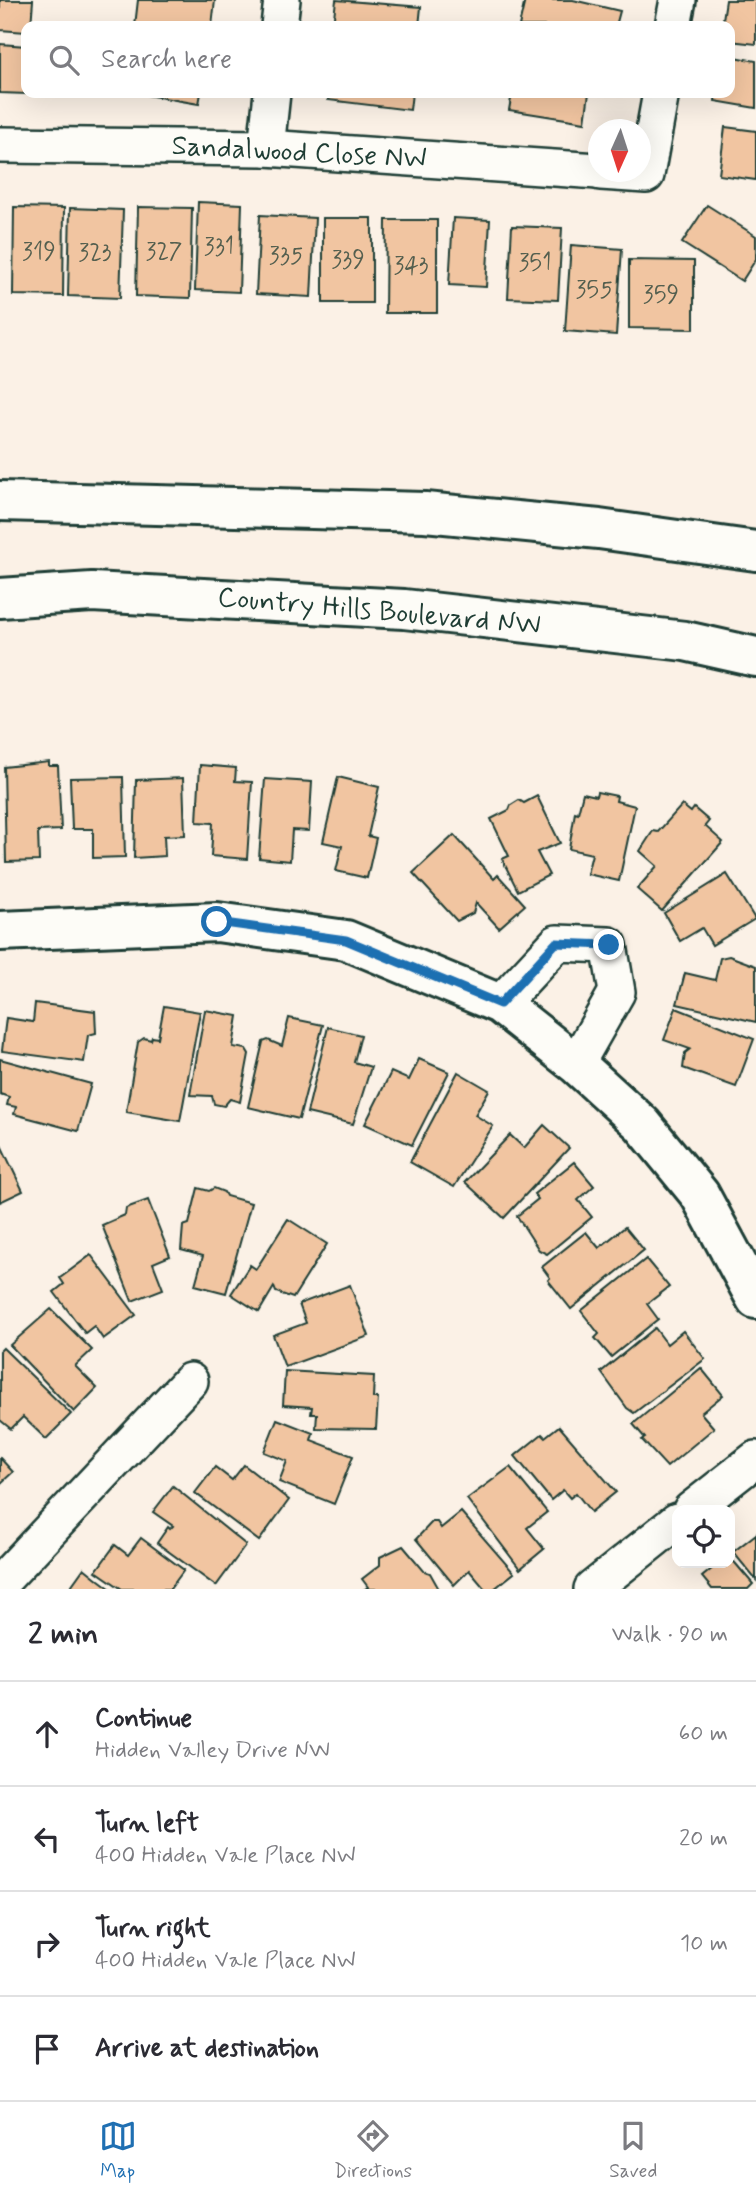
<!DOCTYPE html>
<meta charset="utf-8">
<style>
body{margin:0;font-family:Mynerve,sans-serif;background:#f7f7f7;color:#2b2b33}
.controls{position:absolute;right:21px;bottom:21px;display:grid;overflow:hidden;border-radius:14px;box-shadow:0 7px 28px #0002}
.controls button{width:63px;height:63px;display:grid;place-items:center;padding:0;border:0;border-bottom:2px solid #e1e1e2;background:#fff;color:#2b2b33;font:35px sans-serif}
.compass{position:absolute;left:588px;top:119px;width:63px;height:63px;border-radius:50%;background:#fff;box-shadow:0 7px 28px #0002;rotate:183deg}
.stop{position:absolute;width:21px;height:21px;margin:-16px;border:5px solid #1f6fb2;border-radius:50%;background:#fff}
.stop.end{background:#1f6fb2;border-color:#fff;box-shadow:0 2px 7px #0008}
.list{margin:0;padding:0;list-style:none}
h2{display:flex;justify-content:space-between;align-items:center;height:91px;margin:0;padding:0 28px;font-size:30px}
h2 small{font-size:23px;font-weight:400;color:#7c7c81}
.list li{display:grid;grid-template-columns:46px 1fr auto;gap:21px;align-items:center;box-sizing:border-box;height:105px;padding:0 28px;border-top:2px solid #e1e1e2}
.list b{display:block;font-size:26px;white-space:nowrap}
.list p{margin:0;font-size:23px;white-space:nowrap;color:#7c7c81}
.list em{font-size:23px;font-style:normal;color:#7c7c81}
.icon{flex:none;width:38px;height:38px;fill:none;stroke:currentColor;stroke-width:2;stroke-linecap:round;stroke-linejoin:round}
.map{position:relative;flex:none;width:756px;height:1589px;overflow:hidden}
.search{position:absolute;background:#fff;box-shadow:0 7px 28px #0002;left:21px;right:21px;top:21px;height:77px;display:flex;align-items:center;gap:18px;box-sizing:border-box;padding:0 24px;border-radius:14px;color:#7c7c81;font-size:26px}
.sheet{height:511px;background:#fff}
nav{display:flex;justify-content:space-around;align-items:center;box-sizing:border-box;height:98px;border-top:2px solid #e1e1e2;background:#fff;font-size:19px;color:#7c7c81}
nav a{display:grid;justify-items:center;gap:4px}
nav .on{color:#1f6fb2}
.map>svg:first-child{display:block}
</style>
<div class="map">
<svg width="756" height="1589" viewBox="0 0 756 1589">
<rect width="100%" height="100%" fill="#fbf1e6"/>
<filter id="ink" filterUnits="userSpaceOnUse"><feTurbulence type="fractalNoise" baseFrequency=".0143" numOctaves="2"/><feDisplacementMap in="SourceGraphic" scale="14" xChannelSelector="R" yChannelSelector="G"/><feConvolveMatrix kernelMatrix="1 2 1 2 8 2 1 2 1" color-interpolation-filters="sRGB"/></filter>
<g filter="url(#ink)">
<g fill="#f1c5a1" stroke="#1f3d34" stroke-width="2">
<polygon points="0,0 33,0 31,26 26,26 26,32 0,30"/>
<polygon points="138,0 215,0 212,26 135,26"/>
<polygon points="336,0 421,7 419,26 333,26"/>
<polygon points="525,0 573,0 620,11 616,26 519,26"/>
<polygon points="726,0 756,0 756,44 730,41 730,26 722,26"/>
<polygon points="0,44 26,46 27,94 0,93"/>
<polygon points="730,56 756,61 756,108 715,101 716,93 730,93"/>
<polygon points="135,93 201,93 199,104"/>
<polygon points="329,93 412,93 410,110 328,100"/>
<polygon points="512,93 589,93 585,122 509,110"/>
<polygon points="725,127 756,131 756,180 719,175"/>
<polygon points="198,202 242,204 239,292 195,290"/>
<polygon points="707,205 756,236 756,259 742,281 682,243"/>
<polygon points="14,207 64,208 63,296 13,295"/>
<polygon points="138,207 192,208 190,298 136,296"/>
<polygon points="70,208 123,210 120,298 68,296"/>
<polygon points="260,215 315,218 311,297 256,294"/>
<rect x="323" y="218" width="49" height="85"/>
<polygon points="453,218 490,220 486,287 449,285"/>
<polygon points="386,220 437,220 437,313 385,313"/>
<polygon points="512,226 562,228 558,300 508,298"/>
<polygon points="571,245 622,249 616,335 565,331"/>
<polygon points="629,260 694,261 694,329 629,328"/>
<polygon points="49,762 49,766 58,766 61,830 38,831 39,861 6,862 4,767"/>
<polygon points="200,765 236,768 235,781 252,782 247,859 211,856 213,823 197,822"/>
<polygon points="123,777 125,857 93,858 93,829 72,829 70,778"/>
<polygon points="338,777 379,787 368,836 376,838 367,878 336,871 342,846 323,842"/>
<polygon points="183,778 185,835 164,836 165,856 134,858 136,780"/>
<polygon points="265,779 312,782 309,831 292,830 290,861 259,858"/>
<polygon points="597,792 617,796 616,801 635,806 619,881 587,874 592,854 569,849 575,812 578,813 583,793 596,796"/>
<polygon points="537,796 560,843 537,852 549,875 518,891 502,859 509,856 491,819 509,810 511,805 519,800 524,803"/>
<polygon points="682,805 691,812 694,808 709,821 705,826 723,842 662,911 637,889 657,866 640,851 653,831 658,832"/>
<polygon points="454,835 494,879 498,875 525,905 499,928 476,903 473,913 457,921 413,873"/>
<polygon points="727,874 755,919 712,945 702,928 680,941 664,913"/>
<polygon points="729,956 756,966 756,1022 677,1004 685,973 715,980 720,958"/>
<polygon points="35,1003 95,1011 96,1033 88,1035 84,1062 2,1051 6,1018 33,1022"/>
<polygon points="164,1006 200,1012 180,1121 126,1112 138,1042 144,1038 151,1040 152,1037 158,1038"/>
<polygon points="676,1008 754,1039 736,1087 683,1068 685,1053 690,1049 664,1040"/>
<polygon points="205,1010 238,1016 233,1047 246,1049 249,1054 240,1102 230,1099 224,1106 214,1104 212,1096 190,1095"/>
<polygon points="289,1018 323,1025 299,1119 248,1107 263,1042 268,1040 282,1046"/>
<polygon points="328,1027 361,1035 354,1062 371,1067 353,1124 307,1113"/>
<polygon points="0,1059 91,1084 78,1131 14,1114 16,1107 7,1105 9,1097 0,1094"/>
<polygon points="419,1059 449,1072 412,1145 365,1124 391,1072 409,1080"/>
<polygon points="458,1072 489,1090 475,1115 493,1126 454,1187 410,1162"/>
<polygon points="544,1125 569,1148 504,1218 465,1182 510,1135 524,1148"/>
<polygon points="0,1143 23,1191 0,1202"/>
<polygon points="574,1162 594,1186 578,1200 592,1217 547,1254 539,1250 517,1216 538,1199 534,1194"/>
<polygon points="198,1188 209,1191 214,1188 224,1192 226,1196 251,1203 226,1293 195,1285 203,1256 181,1250 183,1226 189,1224"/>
<polygon points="148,1200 170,1256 153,1263 163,1289 132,1301 102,1225 125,1215 126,1208"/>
<polygon points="288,1219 327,1244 293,1298 276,1292 274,1287 259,1312 231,1294 250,1265 256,1269"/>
<polygon points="625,1227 644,1250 571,1309 548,1280 550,1278 542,1267 586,1232 599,1248"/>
<polygon points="91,1255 136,1315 103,1339 94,1326 85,1333 54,1292 64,1284 60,1278"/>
<polygon points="646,1259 669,1287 647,1304 658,1319 611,1357 595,1338 599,1334 581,1311"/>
<polygon points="350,1285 369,1336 285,1367 273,1335 306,1323 299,1304"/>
<polygon points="51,1309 92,1350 75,1366 97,1388 74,1412 10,1345"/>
<polygon points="655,1328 667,1344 683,1331 705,1359 634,1413 627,1408 601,1372"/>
<polygon points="3,1348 71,1414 46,1439 23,1417 11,1429 0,1420 0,1351"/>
<polygon points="701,1368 723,1395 701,1413 714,1428 667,1467 642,1440 645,1438 633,1424"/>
<polygon points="285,1371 374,1376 373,1398 378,1398 376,1429 316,1428 317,1414 311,1414 312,1407 283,1405"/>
<polygon points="277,1419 313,1433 311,1440 353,1456 334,1504 279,1482 287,1461 264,1452"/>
<polygon points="559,1426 616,1492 591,1512 576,1493 570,1498 563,1490 551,1500 515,1456 542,1434 545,1437"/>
<polygon points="0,1458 13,1472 0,1484"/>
<polygon points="244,1465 289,1500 259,1541 195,1493 215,1467 232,1480"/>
<polygon points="510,1467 547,1512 527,1528 544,1549 520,1569 467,1499"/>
<polygon points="173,1486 246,1545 216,1586 157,1543 168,1527 170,1529 173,1526 153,1512"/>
<polygon points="461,1512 514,1573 494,1589 485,1589 469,1570 454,1585 416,1539 432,1522 437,1522 441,1528"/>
<polygon points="756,1534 756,1580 733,1552"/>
<polygon points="141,1538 184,1570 170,1589 122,1589 96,1571 115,1545 128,1555"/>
<polygon points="403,1546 424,1571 430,1573 439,1589 365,1589 368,1587 362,1579 380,1565 380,1557"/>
<polygon points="730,1557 753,1584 748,1589 712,1589 702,1577 719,1563 730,1563"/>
<polygon points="84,1568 99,1580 111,1589 69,1589"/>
</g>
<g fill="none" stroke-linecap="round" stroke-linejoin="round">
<defs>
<g id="street">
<polyline points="279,26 282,0"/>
<polyline points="673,26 678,0"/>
<polyline points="0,145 266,148 598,171"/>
<polyline points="266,148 272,93"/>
<polyline points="601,172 646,175 661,93"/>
<polyline points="500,1004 557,943 609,945 617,992 576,1064"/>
<polyline points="691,1510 756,1459"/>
<polyline points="0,1583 190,1381"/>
<polyline points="592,1589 677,1521"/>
</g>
<polyline id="secondary" points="0,931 217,922 346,940 500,1004 576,1064 642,1124 700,1195 756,1299"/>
<g id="primary">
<polyline points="0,501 425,512 599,529 756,551"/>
<polyline points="0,598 92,592 404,609 685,641 756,657"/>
</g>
</defs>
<use href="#street" stroke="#1f3d34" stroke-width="40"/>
<use href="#secondary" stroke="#1f3d34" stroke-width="44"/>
<use href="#primary" stroke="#1f3d34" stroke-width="44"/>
<use href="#street" stroke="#fdfcf7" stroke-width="35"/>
<use href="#secondary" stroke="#fdfcf7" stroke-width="38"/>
<use href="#primary" stroke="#fdfcf7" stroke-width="38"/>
</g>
</g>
<g fill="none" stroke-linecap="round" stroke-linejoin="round" filter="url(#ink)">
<polyline stroke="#1f6fb2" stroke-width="9" points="217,922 346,940 500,1004 556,943 609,945"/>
</g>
<g text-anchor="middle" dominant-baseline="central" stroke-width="5" stroke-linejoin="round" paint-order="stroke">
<g font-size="24" fill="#545f4f">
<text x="219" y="247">331</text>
<text x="39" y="252">319</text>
<text x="164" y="252">327</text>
<text x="95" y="253">323</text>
<text x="286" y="256">335</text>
<text x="348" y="260">339</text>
<text x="535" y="263">351</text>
<text x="411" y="266">343</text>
<text x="594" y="290">355</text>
<text x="661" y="295">359</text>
</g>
<g font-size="28" fill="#1f3d34" stroke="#fdfcf7">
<text transform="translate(299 153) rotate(3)">Sandalwood Close NW</text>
<text transform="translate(379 612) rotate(5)">Country Hills Boulevard NW</text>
</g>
</g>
</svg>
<div class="controls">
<button><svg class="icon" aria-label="locate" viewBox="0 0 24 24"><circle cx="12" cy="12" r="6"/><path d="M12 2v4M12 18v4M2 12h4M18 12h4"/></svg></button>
</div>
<svg class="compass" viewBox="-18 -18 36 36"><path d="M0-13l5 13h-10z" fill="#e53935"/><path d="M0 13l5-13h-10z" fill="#7c7c81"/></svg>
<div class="stop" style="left:217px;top:922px"></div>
<div class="stop end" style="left:609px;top:945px"></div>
<div class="search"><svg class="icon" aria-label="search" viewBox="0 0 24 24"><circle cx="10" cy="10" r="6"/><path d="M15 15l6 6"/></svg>Search here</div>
</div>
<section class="sheet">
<h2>2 min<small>Walk · 90 m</small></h2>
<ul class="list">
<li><svg class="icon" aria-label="ahead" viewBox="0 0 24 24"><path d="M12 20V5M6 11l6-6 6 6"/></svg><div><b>Continue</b><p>Hidden Valley Drive NW</p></div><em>60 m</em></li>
<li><svg class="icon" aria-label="left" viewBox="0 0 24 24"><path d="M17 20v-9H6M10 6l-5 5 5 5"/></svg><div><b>Turn left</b><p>400 Hidden Vale Place NW</p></div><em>20 m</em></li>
<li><svg class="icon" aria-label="right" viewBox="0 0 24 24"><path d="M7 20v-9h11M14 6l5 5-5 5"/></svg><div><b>Turn right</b><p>400 Hidden Vale Place NW</p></div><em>10 m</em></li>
<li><svg class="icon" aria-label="arrive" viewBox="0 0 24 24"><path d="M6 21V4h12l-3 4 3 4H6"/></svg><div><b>Arrive at destination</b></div></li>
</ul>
</section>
<nav>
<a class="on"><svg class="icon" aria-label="map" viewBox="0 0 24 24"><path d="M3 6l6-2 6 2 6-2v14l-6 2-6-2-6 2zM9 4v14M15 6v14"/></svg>Map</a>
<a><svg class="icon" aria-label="directions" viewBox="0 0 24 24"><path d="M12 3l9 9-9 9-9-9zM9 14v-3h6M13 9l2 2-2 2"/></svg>Directions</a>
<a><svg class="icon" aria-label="saved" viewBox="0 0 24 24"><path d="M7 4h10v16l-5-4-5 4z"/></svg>Saved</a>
</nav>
